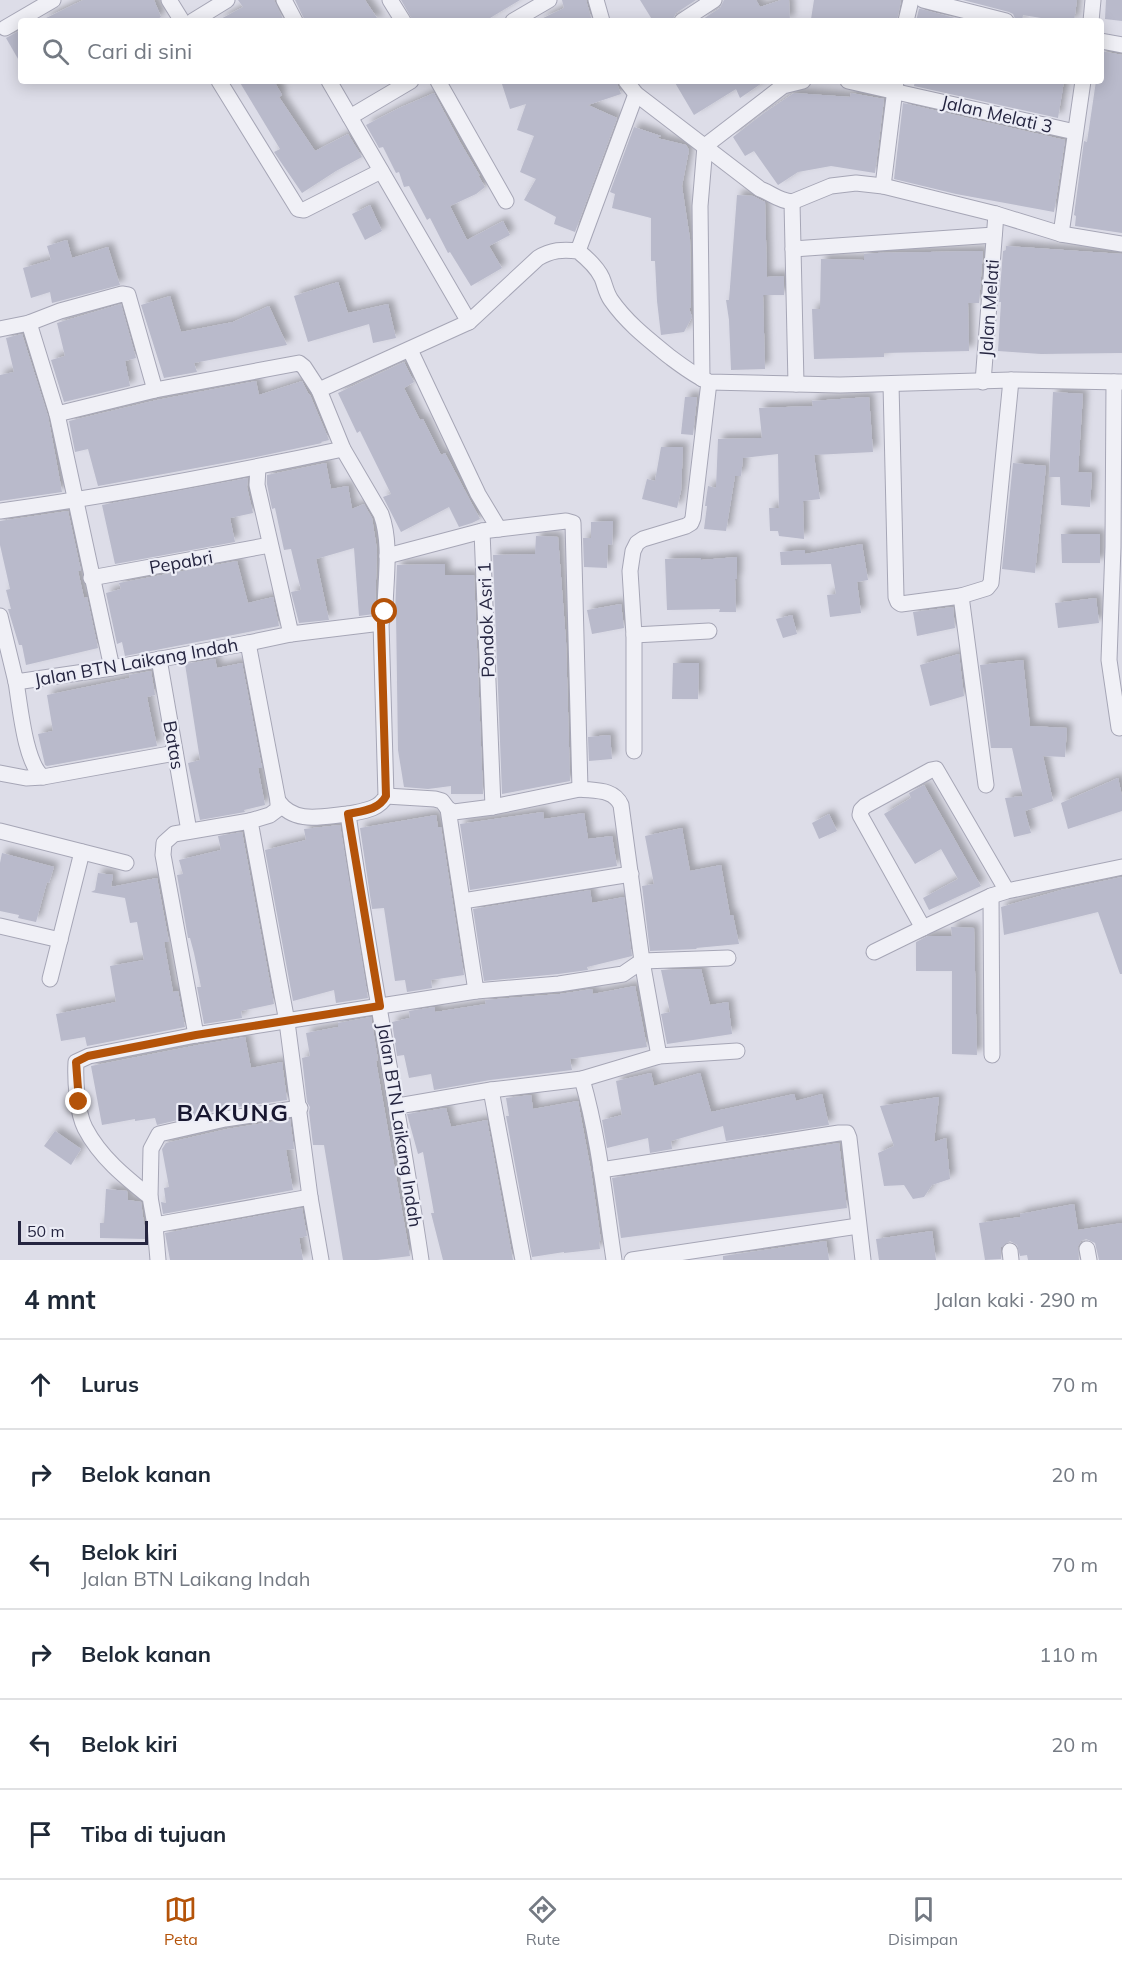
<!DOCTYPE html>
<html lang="id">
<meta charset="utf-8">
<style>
body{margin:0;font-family:Mulish,sans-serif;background:#f6f6f7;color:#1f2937}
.scale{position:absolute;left:18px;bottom:15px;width:130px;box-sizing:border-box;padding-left:6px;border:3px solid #252540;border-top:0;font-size:16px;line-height:21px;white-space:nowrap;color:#252540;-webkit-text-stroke:4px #ecedf6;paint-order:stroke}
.stop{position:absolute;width:18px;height:18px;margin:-14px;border:4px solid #b45309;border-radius:50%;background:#fff}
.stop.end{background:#b45309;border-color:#fff;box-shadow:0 2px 6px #0008}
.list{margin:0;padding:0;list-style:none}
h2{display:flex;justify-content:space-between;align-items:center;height:78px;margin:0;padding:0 24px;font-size:26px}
h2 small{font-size:20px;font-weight:400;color:#747a83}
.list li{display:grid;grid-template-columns:39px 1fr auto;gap:18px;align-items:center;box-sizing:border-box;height:90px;padding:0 24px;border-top:2px solid #e0e1e3}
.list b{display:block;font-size:22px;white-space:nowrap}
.list p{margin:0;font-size:20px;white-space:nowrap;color:#747a83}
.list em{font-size:20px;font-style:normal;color:#747a83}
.icon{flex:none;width:33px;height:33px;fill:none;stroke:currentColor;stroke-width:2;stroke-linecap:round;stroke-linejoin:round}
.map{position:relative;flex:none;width:1122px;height:1260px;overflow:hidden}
.search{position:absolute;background:#fff;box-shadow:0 3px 15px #0003;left:18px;right:18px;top:18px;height:66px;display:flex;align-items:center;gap:15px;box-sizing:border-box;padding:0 21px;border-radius:6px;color:#747a83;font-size:22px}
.sheet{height:618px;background:#fff}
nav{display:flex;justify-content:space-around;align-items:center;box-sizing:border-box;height:84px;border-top:2px solid #e0e1e3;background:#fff;font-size:16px;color:#747a83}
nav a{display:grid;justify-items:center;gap:3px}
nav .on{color:#b45309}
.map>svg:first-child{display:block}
</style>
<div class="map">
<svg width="1122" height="1260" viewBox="0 0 1122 1260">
<defs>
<filter id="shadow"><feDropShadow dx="5" dy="-5" stdDeviation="3" flood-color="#0004"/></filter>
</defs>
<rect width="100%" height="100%" fill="#dddde8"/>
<g fill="#b9bacb" filter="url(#shadow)">
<polygon points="83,0 154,0 161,17 154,21 40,21"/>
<polygon points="238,0 274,0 284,21 217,21 243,7"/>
<polygon points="295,0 365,0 379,21 305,21"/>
<polygon points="401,0 520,0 485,21 413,21"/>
<polygon points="562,0 586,0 592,21 537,21 564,8"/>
<polygon points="640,0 696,0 676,13 672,21 653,21"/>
<polygon points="724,0 756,0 760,7 781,0 789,0 790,21 700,21 720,8"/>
<polygon points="814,0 901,0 897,21 811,19"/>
<polygon points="963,0 1077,0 1074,21 1059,21 1023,15 1022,21 1016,21 1013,14 1009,12"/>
<polygon points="1106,0 1122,0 1122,21 1105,19"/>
<polygon points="919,9 921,9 966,21 916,21"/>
<polygon points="21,30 21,64 6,38"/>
<polygon points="1101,51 1122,55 1122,233 1075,226 1076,216 1074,215 1084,141 1087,142 1096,81 1101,81"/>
<polygon points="239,81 274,81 282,95 279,97 315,151 348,134 362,157 336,171 302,193 274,152 280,149"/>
<polygon points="501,81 616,81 621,94 588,105 617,118 575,232 554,224 556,217 524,200 536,179 520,172 534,136 517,130 526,104 510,109"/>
<polygon points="674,81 765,81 740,98 736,89 694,115"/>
<polygon points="915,81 1064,81 1058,118 914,86"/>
<polygon points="434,93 460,142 480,176 478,175 485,187 476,194 450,206 467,240 503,221 510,235 489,246 502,268 471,286 450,252 448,253 430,218 427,220 409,186 404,187 399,172 396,173 383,147 379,148 366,125 399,108"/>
<polygon points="794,93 850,97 851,93 884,99 875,173 831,166 798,172 778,185 754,151 745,156 733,137 764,113"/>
<polygon points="903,103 1065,140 1054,212 956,194 894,179"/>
<polygon points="634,127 661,136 657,138 686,145 689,150 682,186 690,239 691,308 689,308 692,317 684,332 661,335 657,301 655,261 651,261 651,218 612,208 615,194 610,192"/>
<polygon points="737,195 753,196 765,202 767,277 784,276 784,295 763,295 765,369 731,370 729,320 726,300 729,300"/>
<polygon points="370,205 382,231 365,240 352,214"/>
<polygon points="67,240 72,258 108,247 120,285 52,303 50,292 31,298 23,268 51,260 47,246"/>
<polygon points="1006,246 1122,254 1122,353 1041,354 998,351 1001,302 999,302 1003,251 1006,250"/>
<polygon points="983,251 979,303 968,303 969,351 884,353 884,357 814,359 812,309 820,309 821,259 864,260 864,254 877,253"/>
<polygon points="338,282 348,313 388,304 396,338 373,343 369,324 308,342 294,296"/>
<polygon points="170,296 181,332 233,322 269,306 287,345 194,363 197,372 164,378 141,305"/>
<polygon points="121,304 136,358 125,361 130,386 64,402 51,360 65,356 57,323"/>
<polygon points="22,334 48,416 62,492 0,501 0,375 14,372 6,338"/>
<polygon points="404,362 414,382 404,388 420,420 423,419 441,455 445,453 480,519 472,523 459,527 449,507 401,532 383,497 391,494 360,431 357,433 338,393"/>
<polygon points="256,381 259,395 302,381 308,393 310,395 329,440 321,442 322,443 256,457 98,486 88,449 75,452 69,421 157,400"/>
<polygon points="1053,392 1083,394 1078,472 1092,473 1090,507 1061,505 1060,477 1049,477"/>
<polygon points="685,397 697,397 693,435 681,434"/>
<polygon points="869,397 873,452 814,455 820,499 803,501 804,539 779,536 778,531 770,531 769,508 779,508 778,454 743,458 741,476 735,476 726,531 704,529 707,506 705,506 708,486 716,488 718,439 762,438 759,408 813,406 812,401"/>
<polygon points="661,447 683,447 681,491 677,508 642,499 647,479 655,481"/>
<polygon points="326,463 331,489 348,486 352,509 364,504 372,518 377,550 375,610 374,614 359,616 354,548 316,559 329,620 299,623 291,592 301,590 291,549 284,550 275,508 272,509 267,484 267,475"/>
<polygon points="1013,463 1046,466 1035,573 1002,569"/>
<polygon points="248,478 247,487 253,513 230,518 235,542 115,564 102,505"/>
<polygon points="68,511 81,571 78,571 84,598 87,597 98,648 26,665 22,645 19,645 8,609 11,609 6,590 10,589 0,545 0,521"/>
<polygon points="613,521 612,545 608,544 607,568 584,567 583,538 591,538 591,522"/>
<polygon points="1061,534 1100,534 1100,563 1062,563"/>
<polygon points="536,536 558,537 566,642 570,781 502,794 493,555 535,554"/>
<polygon points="862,544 868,580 857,582 861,613 830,617 827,595 836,594 831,564 781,565 780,552 805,550 805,554"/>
<polygon points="737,557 737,579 735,579 736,612 719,612 720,609 667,610 665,559 701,558 701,560"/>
<polygon points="237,561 248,603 273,597 279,626 125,656 122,642 117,644 106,593 121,589 119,583"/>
<polygon points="445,564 445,575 474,575 483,794 451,794 451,786 428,789 404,787 398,750 396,612 395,613 397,565"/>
<polygon points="1096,598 1099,623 1058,628 1055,603"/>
<polygon points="621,604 624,628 592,634 587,610"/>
<polygon points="953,607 955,628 917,636 913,612"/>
<polygon points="792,615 797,634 783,638 776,619"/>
<polygon points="959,654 964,696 930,706 920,665"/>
<polygon points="215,659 217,668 242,663 262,768 258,768 265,805 244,810 245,812 200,820 188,763 200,760 185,664"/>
<polygon points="1023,660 1030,726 1067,728 1065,757 1043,756 1053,801 1025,811 1031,833 1014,837 1005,798 1023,796 1012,748 991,748 980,665"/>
<polygon points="673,663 699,663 698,699 672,699"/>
<polygon points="151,671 155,695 147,697 157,746 47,766 45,765 38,734 53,731 47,695 130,678 129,675"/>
<polygon points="610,735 612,759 589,761 588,737"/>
<polygon points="1118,778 1122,796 1122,811 1068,829 1061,803"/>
<polygon points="924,785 981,886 929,910 923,898 958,879 941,849 915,864 884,814 911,798 909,793"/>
<polygon points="543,812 544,819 584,813 588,839 612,836 617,866 470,890 460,824"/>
<polygon points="829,814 837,831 819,839 812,823"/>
<polygon points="436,815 438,827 441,827 464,975 431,980 432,988 407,992 405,980 395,981 384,908 372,909 360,828"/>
<polygon points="340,825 368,998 336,1003 334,990 293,1001 265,850 306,840 304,829"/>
<polygon points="682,828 690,871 721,865 730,915 733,915 739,944 696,948 697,949 650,951 642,886 654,884 645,836"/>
<polygon points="242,832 274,1004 241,1011 242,1018 204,1024 197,987 201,987 194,953 190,938 188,938 177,875 183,874 179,860 221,850 218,836"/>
<polygon points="2,853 54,867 49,883 47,882 36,922 18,918 19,915 0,911 0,863"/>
<polygon points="98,873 113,875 111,887 157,878 169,942 164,942 173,992 178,991 185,1027 87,1046 85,1037 61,1041 56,1014 116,1002 110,966 144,960 137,922 130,923 125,898 91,892 95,890"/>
<polygon points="1122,877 1122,974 1120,974 1098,912 1004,935 1001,907 1061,890"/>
<polygon points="590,890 592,903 624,897 632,956 587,967 588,970 558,974 484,981 473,909"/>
<polygon points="951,927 974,928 977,1055 952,1054 952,971 916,971 916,942 928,936 952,936"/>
<polygon points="701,969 710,1005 728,1002 732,1034 667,1044 661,1014 670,1012 661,970"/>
<polygon points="635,986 647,1047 570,1059 572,1070 490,1080 434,1090 431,1074 409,1078 404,1055 397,1056 392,1022 410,1018 409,1011 435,1007 435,1012 486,1004 485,1000 560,994 592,989 593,994"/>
<polygon points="371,1017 378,1060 376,1061 410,1256 377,1260 343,1260 324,1145 313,1145 309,1112 310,1107 307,1102 302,1058 310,1056 306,1033 338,1027 338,1023"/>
<polygon points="245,1037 251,1068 282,1062 287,1100 223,1109 157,1125 155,1118 135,1121 135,1119 102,1125 91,1066 198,1045"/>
<polygon points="651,1073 654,1086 700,1073 711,1112 794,1094 796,1101 822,1094 829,1125 726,1141 723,1126 671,1141 672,1149 650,1153 648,1138 607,1148 602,1120 622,1115 616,1081"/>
<polygon points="531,1095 533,1109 578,1101 591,1171 601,1241 599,1241 600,1249 564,1253 564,1252 532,1257 506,1116 509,1116 506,1098"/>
<polygon points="939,1097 934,1142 946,1138 950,1179 932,1185 924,1197 913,1199 904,1185 884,1186 878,1153 894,1146 880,1106"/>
<polygon points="446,1108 451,1127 487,1120 513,1260 443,1260 431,1213 434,1213 423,1152 418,1154 407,1114"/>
<polygon points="290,1119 294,1149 286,1150 293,1190 163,1214 161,1202 166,1203 164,1188 169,1187 162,1149 166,1143 227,1129"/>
<polygon points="55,1131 81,1149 71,1165 44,1146"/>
<polygon points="839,1143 847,1208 621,1238 612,1178"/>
<polygon points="106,1189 127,1191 128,1200 141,1202 146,1239 100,1238 100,1223 104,1223"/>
<polygon points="1074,1204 1078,1230 1122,1223 1122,1260 1099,1260 1095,1243 1086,1239 1081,1241 1078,1246 1079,1260 1028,1260 1027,1255 1020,1256 1017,1245 1010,1241 1001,1247 1001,1259 985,1260 979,1223 1020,1217 1020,1214"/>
<polygon points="302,1208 307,1236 299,1238 303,1260 170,1260 165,1233"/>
<polygon points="932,1231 936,1260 879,1260 876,1239"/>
<polygon points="826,1241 829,1260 723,1260 723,1256"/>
</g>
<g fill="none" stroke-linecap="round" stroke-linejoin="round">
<defs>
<g id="minor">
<polyline points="169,0 182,21"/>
<polyline points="284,0 295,21"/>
<polyline points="390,0 403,21"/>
<polyline points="596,0 602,21"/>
<polyline points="923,0 1006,21"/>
<polyline points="193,21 227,0"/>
<polyline points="513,21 549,0"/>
<polyline points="682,21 714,0"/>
<polyline points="906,21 911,0"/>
<polyline points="1091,21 1093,0"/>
<polyline points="5,28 53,0"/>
<polyline points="1101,41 1122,45"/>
<polyline points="219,81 298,209 304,210 381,171"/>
<polyline points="329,81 469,322"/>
<polyline points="438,81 506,201"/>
<path d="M626 81 636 94 760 189C773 194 777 200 792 202L796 384"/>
<polyline points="848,81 1075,132"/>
<polyline points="350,117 411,81"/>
<polyline points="883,186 896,81"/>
<polyline points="792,202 831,186 856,183 883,186 996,214"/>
<polyline points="1061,234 1122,244"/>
<polyline points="793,249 994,235"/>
<polyline points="578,251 636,94"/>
<polyline points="29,323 57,414 155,390"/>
<polyline points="0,329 29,323 60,311 122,294 128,295 155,390 299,363 304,367 319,390"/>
<polyline points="410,350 478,494 499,529"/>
<polyline points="702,379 700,206 705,146 783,86 803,81"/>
<polyline points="983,382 996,214 1061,234 1083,81"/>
<polyline points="1114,382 1113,547 1109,660 1119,728"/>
<polyline points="891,384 896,597 898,602 901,604 961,596"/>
<polyline points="57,414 112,668"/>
<polyline points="258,467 257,485 291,634"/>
<path d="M0 511C115 495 229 473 343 449"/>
<polyline points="482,531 493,807"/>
<path d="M387 556 482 531 566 521 573 523 580 789C596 791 614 789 621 805L642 961 659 1056"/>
<polyline points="91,578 270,545"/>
<path d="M0 616 16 682 112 668 248 643 278 801C295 825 323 816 348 814 369 963 399 1111 421 1260"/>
<polyline points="634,635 709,631"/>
<polyline points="248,643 291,634 381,623"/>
<polyline points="159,659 189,831"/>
<path d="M16 682C20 705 25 764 43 777L175 753"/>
<polyline points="634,751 634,635 630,571 633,551 637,543 643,539 686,526 691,523 693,518 709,382"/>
<polyline points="0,773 26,778 43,777"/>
<polyline points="986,785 961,596 987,588 991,583 1011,380"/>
<polyline points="386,796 435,799 442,801 448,809"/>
<polyline points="278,801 278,809 270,815 250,821 287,1022 310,1197 321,1260"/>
<path d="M348 814C362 811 379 810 386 796L381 623 385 612C385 581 392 544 381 514L343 449 319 390 469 322 538 258C551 250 563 249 578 251 588 259 597 267 602 278 605 285 606 293 611 300 627 323 648 339 670 357 682 366 695 376 709 382L840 385 1011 380 1122 382"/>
<polyline points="0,831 126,863"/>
<polyline points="1007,891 936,769 931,770 865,806 861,810 860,815 923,928 991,896 1007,891 1122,867"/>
<polyline points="991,896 992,1055"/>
<polyline points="463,901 631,874"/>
<polyline points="0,926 60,940"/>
<polyline points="874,952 923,928"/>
<polyline points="50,979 82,852"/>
<polyline points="476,991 448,809 454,812 493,807 580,789"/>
<polyline points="196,1035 163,855 164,843 174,834 250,821"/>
<path d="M582 1079C599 1138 605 1200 614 1260"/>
<polyline points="491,1090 523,1260"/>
<polyline points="398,1106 491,1090 582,1079 659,1056 737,1051"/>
<polyline points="601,1170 839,1133 847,1133 849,1138 863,1260"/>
<polyline points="150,1197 151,1149 159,1134 225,1119 300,1108"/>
<polyline points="155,1225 310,1197"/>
<polyline points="1087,1249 1089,1260"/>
<polyline points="1010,1251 1011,1260"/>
<path d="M158 1260 155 1225 150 1197C125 1177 100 1157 85 1128 77 1112 75 1080 76 1062L89 1056 196 1035 476 991 559 984 623 974 642 961 728 958"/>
<polyline points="632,1260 858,1226"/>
</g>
</defs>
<use href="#minor" stroke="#a6a6b6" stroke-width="17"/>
<use href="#minor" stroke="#f0f0f6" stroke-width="15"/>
</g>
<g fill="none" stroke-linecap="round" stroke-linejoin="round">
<path stroke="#b45309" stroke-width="8" d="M79 1102 76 1062 88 1056 196 1035 380 1006 348 814C362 811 379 810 386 796L381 623 385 612"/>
</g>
<g text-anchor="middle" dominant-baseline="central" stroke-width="4.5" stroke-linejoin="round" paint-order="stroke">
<g font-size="18" fill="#252540" stroke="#ecedf6">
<text transform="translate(997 114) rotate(13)">Jalan Melati 3</text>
<text transform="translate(989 308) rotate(-86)">Jalan Melati</text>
<text transform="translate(181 562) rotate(-10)">Pepabri</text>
<text transform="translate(486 620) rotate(-92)">Pondok Asri 1</text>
<text transform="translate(136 662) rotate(-10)">Jalan BTN Laikang Indah</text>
<text transform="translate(174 745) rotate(80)">Batas</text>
<text transform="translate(400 1125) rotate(81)">Jalan BTN Laikang Indah</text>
</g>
<g font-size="24" font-weight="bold" letter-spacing="1.5" fill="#181730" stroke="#ecedf6">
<text x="233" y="1112">BAKUNG</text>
</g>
</g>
</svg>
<div class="scale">50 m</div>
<div class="stop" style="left:385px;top:612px"></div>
<div class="stop end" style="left:79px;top:1102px"></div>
<div class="search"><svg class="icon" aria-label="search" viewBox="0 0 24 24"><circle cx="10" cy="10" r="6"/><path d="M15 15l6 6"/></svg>Cari di sini</div>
</div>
<section class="sheet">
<h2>4 mnt<small>Jalan kaki · 290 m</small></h2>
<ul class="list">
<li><svg class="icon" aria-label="ahead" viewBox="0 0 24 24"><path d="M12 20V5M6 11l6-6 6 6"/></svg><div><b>Lurus</b></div><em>70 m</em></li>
<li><svg class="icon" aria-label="right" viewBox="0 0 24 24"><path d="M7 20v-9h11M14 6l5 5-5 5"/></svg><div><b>Belok kanan</b></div><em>20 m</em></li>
<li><svg class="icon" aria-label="left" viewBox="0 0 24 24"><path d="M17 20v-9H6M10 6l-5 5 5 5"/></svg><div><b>Belok kiri</b><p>Jalan BTN Laikang Indah</p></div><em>70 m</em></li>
<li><svg class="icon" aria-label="right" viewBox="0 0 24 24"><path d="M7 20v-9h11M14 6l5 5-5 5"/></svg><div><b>Belok kanan</b></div><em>110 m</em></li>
<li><svg class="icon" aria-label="left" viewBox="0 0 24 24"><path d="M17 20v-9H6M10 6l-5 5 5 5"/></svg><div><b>Belok kiri</b></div><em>20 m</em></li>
<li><svg class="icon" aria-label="arrive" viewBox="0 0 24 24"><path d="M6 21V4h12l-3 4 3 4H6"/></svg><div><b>Tiba di tujuan</b></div></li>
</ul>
</section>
<nav>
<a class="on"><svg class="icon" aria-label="map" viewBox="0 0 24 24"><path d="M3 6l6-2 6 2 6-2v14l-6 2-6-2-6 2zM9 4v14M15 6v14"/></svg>Peta</a>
<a><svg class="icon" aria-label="directions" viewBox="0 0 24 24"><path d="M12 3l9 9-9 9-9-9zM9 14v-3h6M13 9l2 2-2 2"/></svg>Rute</a>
<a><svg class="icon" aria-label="saved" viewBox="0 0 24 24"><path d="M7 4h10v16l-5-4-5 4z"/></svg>Disimpan</a>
</nav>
